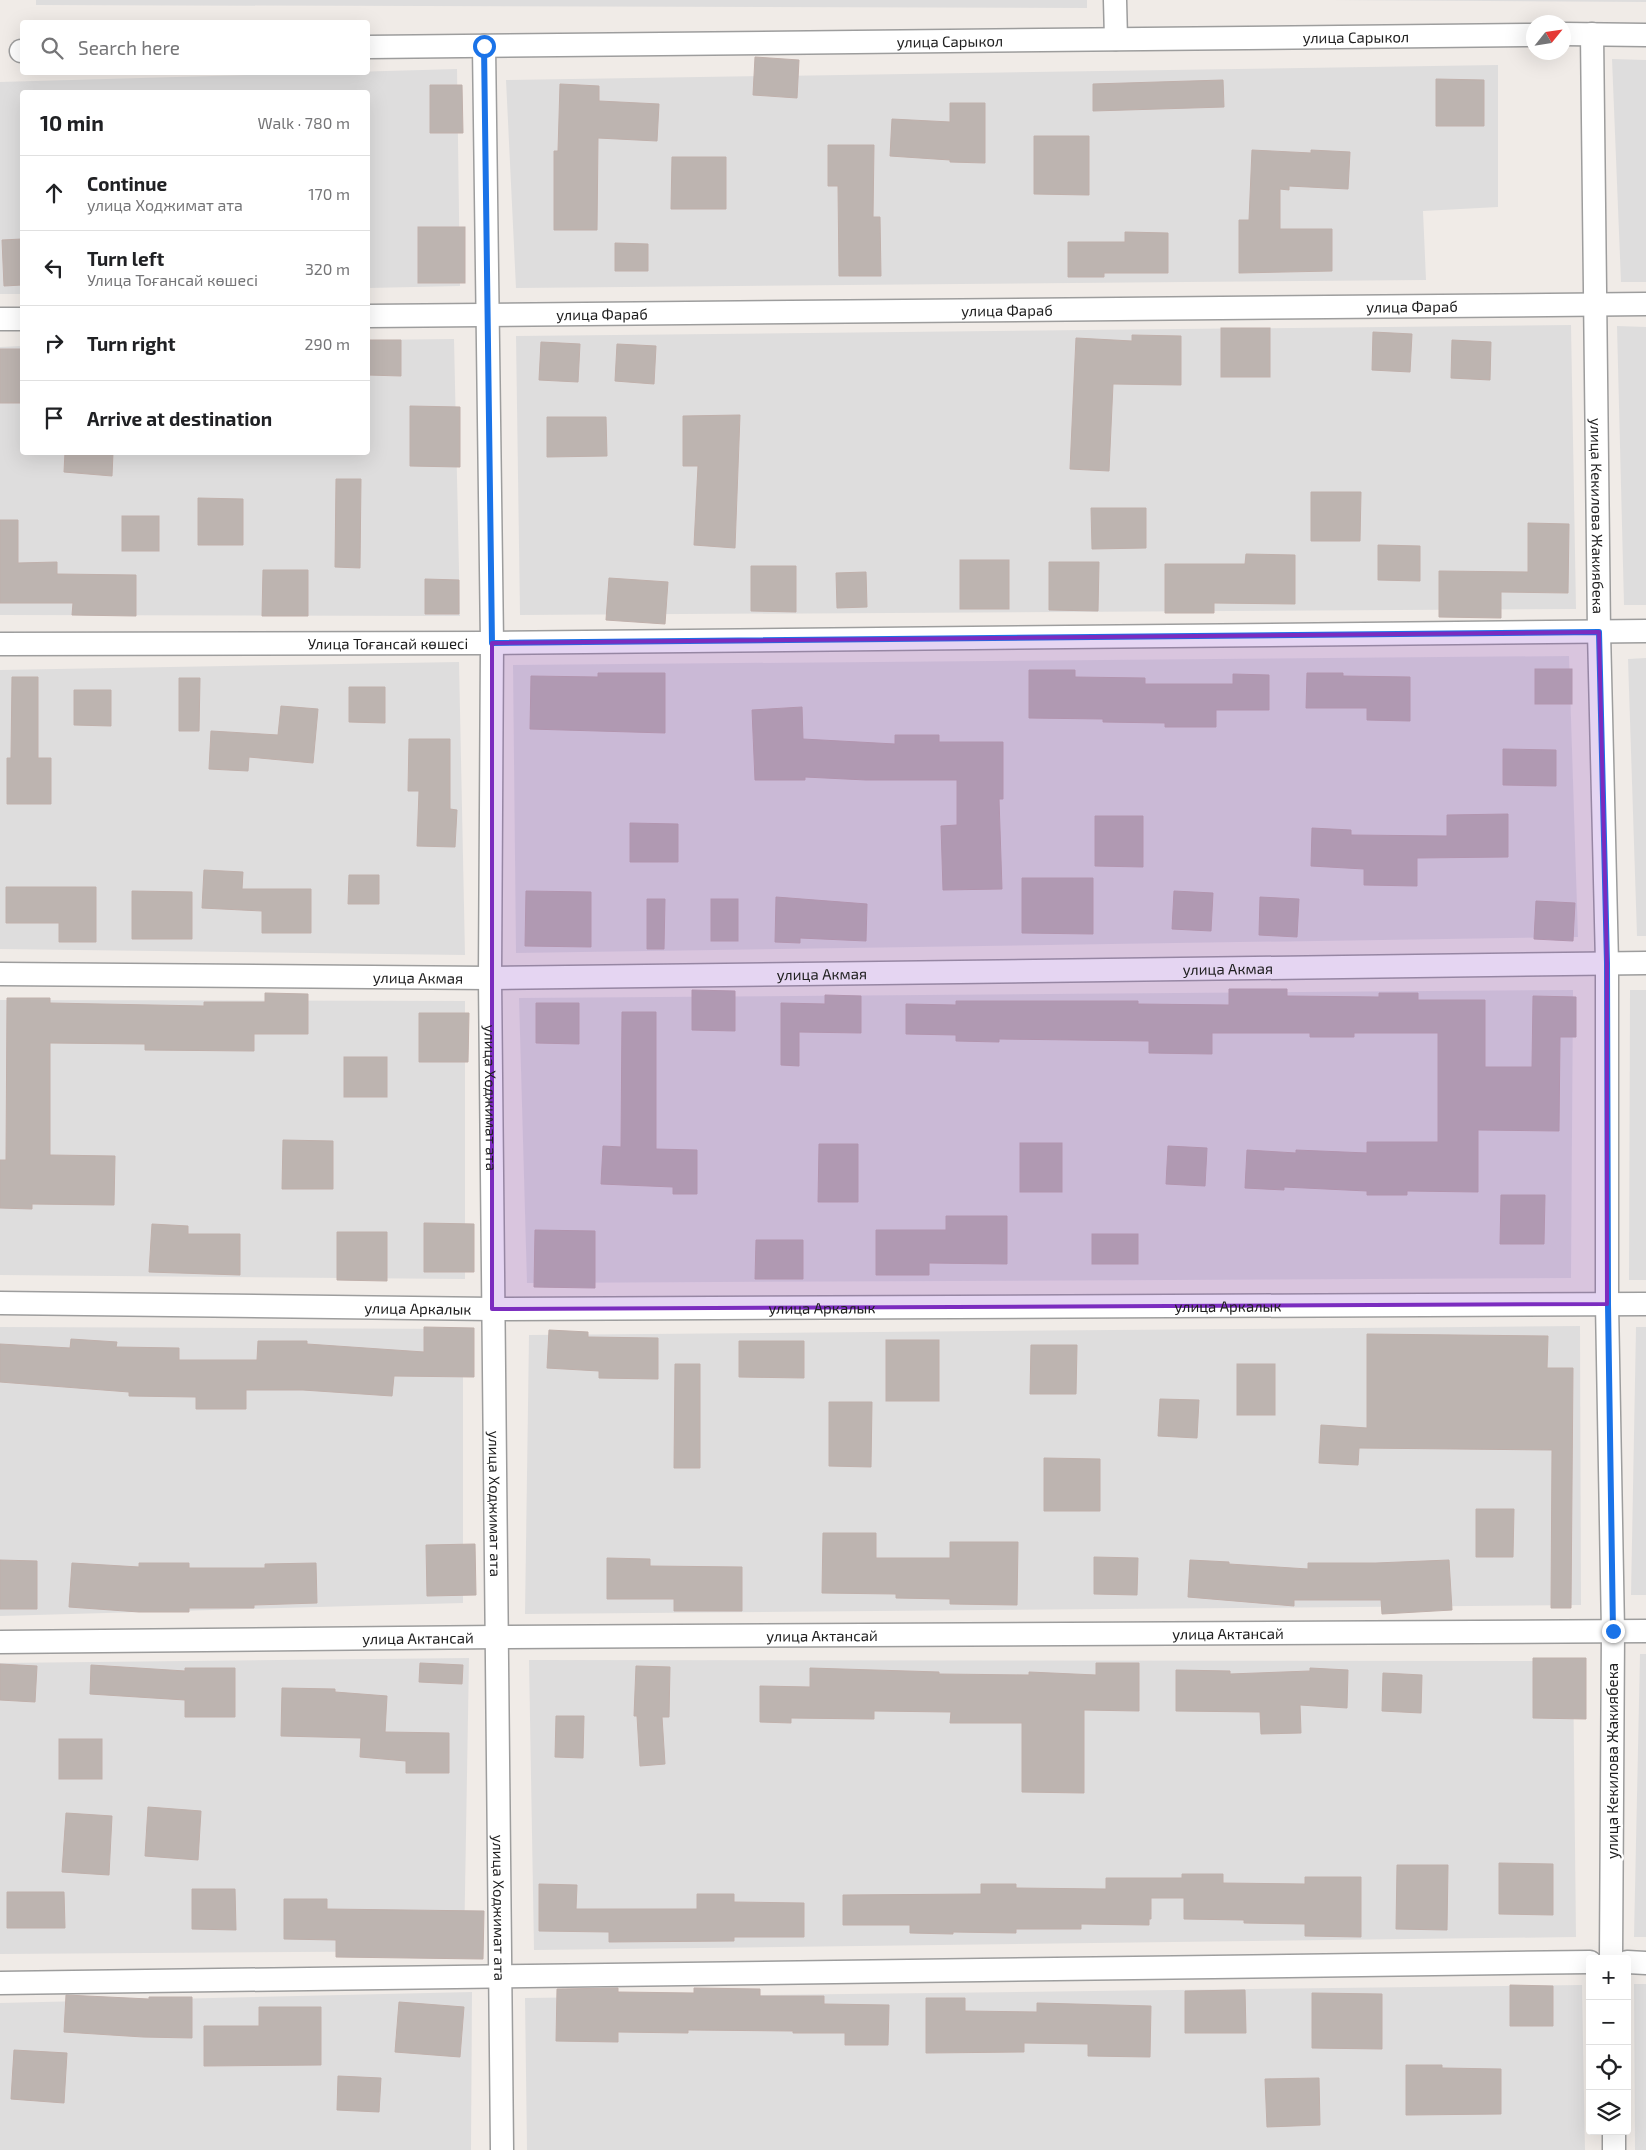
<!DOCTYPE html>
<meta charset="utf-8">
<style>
body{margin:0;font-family:"Exo 2",sans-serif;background:#f6f6f6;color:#202124}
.controls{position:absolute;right:15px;bottom:15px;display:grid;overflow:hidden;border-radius:5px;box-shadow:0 5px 20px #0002}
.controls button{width:45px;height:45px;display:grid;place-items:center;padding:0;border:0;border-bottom:1px solid #e0e0e0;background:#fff;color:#202124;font:25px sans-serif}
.compass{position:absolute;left:1526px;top:15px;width:45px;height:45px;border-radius:50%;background:#fff;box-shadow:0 5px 20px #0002;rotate:60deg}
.stop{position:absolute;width:15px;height:15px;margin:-11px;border:4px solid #1a73e8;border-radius:50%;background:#fff}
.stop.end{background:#1a73e8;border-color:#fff;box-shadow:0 1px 5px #0008}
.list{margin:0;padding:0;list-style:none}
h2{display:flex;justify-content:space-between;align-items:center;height:65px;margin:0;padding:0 20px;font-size:21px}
h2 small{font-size:16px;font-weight:400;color:#757577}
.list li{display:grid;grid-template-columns:32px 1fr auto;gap:15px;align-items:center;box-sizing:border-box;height:75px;padding:0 20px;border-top:1px solid #e0e0e0}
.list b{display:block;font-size:19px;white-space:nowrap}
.list p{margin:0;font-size:16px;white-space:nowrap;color:#757577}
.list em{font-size:16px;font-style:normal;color:#757577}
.icon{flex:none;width:28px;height:28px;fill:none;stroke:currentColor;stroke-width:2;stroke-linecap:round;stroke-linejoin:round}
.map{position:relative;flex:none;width:1646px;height:2150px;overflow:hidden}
.search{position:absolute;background:#fff;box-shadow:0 5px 20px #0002;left:20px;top:20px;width:350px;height:55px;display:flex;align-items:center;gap:12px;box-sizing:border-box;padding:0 18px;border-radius:5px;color:#757577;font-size:19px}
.panel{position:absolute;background:#fff;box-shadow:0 5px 20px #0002;left:20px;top:90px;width:350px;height:365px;border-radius:5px}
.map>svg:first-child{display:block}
</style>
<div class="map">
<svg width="1646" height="2150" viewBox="0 0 1646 2150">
<rect width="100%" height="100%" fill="#f0ebe7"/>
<g fill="#dedddd">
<polygon points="36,0 1087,0 1087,8 36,5"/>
<polygon points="1332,0 1646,0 1646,2"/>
<polygon points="1612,59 1646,60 1646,282 1621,282"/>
<polygon points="1498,65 1498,207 1423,211 1426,280 516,288 506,80"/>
<polygon points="457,69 460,286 368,288 368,92 22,92 22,294 0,294 0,82"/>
<polygon points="1571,325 1576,609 520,615 516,336"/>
<polygon points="1617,326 1646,327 1646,605 1624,605"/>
<polygon points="454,339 460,616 0,615 0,347 22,346 22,452 368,452 368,340"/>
<polygon points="1569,656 1578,937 516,953 513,665"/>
<polygon points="1646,658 1646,936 1637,936 1628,659"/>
<polygon points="459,662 465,955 0,949 0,670"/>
<polygon points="1573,990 1571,1278 527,1283 519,998"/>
<polygon points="1630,990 1646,990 1646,1280 1629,1280"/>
<polygon points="0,1000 465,1001 465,1279 0,1275"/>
<polygon points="1580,1326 1581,1605 525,1614 529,1335"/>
<polygon points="0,1327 463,1329 463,1603 0,1616"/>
<polygon points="1636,1327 1646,1327 1646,1595 1631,1595"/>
<polygon points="1640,1654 1646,1654 1646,1937 1634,1937"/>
<polygon points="469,1658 464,1951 0,1954 0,1663"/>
<polygon points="529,1660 1573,1661 1576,1937 534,1950"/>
<polygon points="1634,1984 1646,1984 1646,2150 1635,2150"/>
<polygon points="1582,1985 1585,2150 527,2150 525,1998"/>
<polygon points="472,1992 471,2150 0,2150 0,2003"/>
</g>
<g fill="#bdb4b0" stroke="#c0b0ab">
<polygon points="755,57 799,60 797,98 753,95"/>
<polygon points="1436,79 1484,80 1484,126 1436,126"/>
<polygon points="1223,80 1224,107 1093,111 1093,84"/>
<polygon points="560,84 599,86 599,101 659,104 657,141 598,138 597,230 554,230 554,151 558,151"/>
<polygon points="430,85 462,85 463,133 430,133"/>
<polygon points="950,103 985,103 985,163 950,162 950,160 890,156 892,119 950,122"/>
<polygon points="1034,136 1089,136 1089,195 1034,194"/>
<polygon points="828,145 874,145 873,217 880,217 881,276 839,276 838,186 828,186"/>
<polygon points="1252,150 1311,153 1311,150 1350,152 1348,189 1289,186 1289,190 1280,189 1280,229 1332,229 1332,271 1239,273 1239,220 1249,220"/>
<polygon points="672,157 726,157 726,209 671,209"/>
<rect x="418" y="227" width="47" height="56"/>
<polygon points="1125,232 1168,233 1168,273 1104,273 1104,277 1068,277 1068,242 1125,242"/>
<polygon points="22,239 22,285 4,286 2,240"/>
<polygon points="615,243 648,244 648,271 615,271"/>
<rect x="1221" y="328" width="49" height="49"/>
<polygon points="1373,332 1412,334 1410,372 1372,370"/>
<polygon points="1132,335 1181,336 1181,385 1113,384 1109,471 1070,469 1076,338 1132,341"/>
<polygon points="368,340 401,340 401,376 368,375"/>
<polygon points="1452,340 1491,342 1490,380 1451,378"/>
<polygon points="541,342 580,344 578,382 539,380"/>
<polygon points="617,344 656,346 654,384 615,381"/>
<rect x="0" y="349" width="22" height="54"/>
<polygon points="410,406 460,407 460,467 410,466"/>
<polygon points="740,415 735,548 694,545 698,466 683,466 683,416"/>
<polygon points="547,417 606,417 607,456 547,457"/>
<polygon points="65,452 113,452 112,476 64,472"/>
<polygon points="336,479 361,479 360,568 335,567"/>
<polygon points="1311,492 1361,492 1360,541 1311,541"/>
<polygon points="198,498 243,499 243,545 198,545"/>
<polygon points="1091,508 1146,508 1146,548 1092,549"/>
<rect x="122" y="516" width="37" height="35"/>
<polygon points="0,520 18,520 18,563 57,562 57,574 136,575 136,616 72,615 73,603 0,603"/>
<polygon points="1528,523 1569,524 1568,593 1501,592 1501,618 1439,617 1439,571 1528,572"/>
<polygon points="1378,545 1420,546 1420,581 1378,580"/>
<polygon points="1246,554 1295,555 1295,604 1214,603 1214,613 1165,613 1165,564 1245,564"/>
<rect x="960" y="560" width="49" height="49"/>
<polygon points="1049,562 1099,562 1098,611 1049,610"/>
<polygon points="751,566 796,566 796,612 751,611"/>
<polygon points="263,570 308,570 308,616 262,616"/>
<polygon points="866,572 867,607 837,608 836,573"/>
<polygon points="609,578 668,582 665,624 606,620"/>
<polygon points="425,579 459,580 459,614 425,614"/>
<rect x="1535" y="669" width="37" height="35"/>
<polygon points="1029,670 1075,670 1075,677 1145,678 1145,684 1233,684 1233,674 1269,675 1269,710 1216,710 1216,727 1165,727 1165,723 1103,722 1103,719 1029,718"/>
<polygon points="598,673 665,673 665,733 530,729 531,676 598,677"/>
<polygon points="1307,673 1343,673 1343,676 1410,677 1410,721 1367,720 1367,708 1306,708"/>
<polygon points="12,677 38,677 38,758 51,758 51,804 7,804 7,758 11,758"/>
<polygon points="179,678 200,678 199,731 179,731"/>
<polygon points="349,687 385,687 385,723 349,722"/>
<polygon points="74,690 111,690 111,726 74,725"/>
<polygon points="281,706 318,709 313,763 249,757 248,771 209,769 211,731 278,735"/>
<polygon points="802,707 803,739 895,744 895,735 939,735 939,742 1003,742 1003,799 999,799 1002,889 943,890 941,826 957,825 957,780 866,780 805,777 805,780 755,780 752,710"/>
<polygon points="409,739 450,739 450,809 457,810 455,847 417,846 419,791 408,791"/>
<polygon points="1503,749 1556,750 1556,786 1503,785"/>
<polygon points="1508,814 1508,857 1417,858 1417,886 1364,885 1364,869 1311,866 1312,828 1351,830 1351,835 1447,836 1447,815"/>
<polygon points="1095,816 1143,816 1143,867 1095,866"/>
<polygon points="630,823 678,824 678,862 630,862"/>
<polygon points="204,870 243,872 242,889 311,889 311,933 262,933 262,911 202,908"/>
<polygon points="349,875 379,875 379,904 348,904"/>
<polygon points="1022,878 1093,878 1093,934 1022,933"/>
<polygon points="6,887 96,887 96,942 59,942 59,923 6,923"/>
<polygon points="132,891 192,892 192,939 132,939"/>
<polygon points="526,891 591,892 591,947 525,946"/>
<polygon points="1174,891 1213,893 1211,931 1172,929"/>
<polygon points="776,897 867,904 866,941 800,938 800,943 775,942"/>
<polygon points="1260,897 1299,899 1297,937 1259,935"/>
<polygon points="647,899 665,899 664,949 647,949"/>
<rect x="711" y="899" width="27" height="42"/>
<polygon points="1536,901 1575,903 1573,941 1534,939"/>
<polygon points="1229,989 1287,989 1287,996 1379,997 1379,993 1418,993 1418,1000 1485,1000 1485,1067 1532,1067 1533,996 1576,997 1576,1037 1560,1037 1559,1131 1478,1130 1478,1192 1407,1191 1407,1195 1367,1195 1367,1191 1284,1187 1284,1190 1245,1188 1247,1150 1296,1153 1296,1150 1367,1153 1367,1142 1438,1142 1438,1033 1354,1033 1354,1037 1310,1037 1310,1033 1212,1033 1212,1054 1149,1053 1149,1041 999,1039 999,1042 956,1041 956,1035 906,1034 906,1004 956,1005 956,1001 1138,1001 1138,1004 1229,1005"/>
<polygon points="692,990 735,991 735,1031 692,1030"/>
<polygon points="265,993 308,994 308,1034 254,1034 254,1051 145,1050 145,1044 50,1043 50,1155 115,1156 114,1205 32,1204 32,1209 0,1208 0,1160 6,1160 7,998 50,998 50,1003 204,1006 204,1002 265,1002"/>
<polygon points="825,995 861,996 861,1033 799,1032 799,1066 781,1065 781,1003 825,1004"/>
<polygon points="536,1003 579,1003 579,1044 536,1043"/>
<polygon points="622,1012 656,1012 656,1149 697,1150 697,1194 673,1194 673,1187 601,1184 603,1146 621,1147"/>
<polygon points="419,1013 469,1013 468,1062 419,1062"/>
<rect x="344" y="1057" width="43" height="40"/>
<polygon points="283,1140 333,1141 333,1189 282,1189"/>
<rect x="1020" y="1143" width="42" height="49"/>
<polygon points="819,1144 858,1144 858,1202 818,1202"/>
<polygon points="1168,1146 1207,1148 1205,1186 1166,1184"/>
<polygon points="1501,1195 1545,1195 1544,1244 1500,1244"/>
<polygon points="946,1216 1007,1216 1007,1264 929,1263 929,1275 876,1275 876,1230 946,1230"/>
<polygon points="424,1223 474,1224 474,1272 424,1272"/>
<polygon points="152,1224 188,1226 188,1234 240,1234 240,1275 149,1272"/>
<polygon points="535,1230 595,1231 595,1288 534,1287"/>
<polygon points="337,1232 387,1232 387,1281 337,1280"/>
<rect x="1092" y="1234" width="46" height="30"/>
<polygon points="756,1240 803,1240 803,1279 755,1279"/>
<polygon points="424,1327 474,1328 474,1377 394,1376 392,1396 303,1390 246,1390 246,1409 196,1409 196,1397 129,1396 129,1392 0,1382 0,1344 70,1348 71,1339 117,1342 116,1347 179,1348 179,1360 257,1360 258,1341 307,1341 307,1344 424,1352"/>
<polygon points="549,1330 588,1332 588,1337 658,1338 658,1379 599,1378 599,1371 547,1368"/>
<polygon points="1367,1334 1548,1336 1547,1368 1573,1368 1571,1608 1551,1608 1552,1450 1359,1448 1358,1465 1319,1463 1321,1425 1367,1428"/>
<rect x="886" y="1340" width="53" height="61"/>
<polygon points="739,1341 804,1341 804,1378 739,1377"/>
<polygon points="1031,1345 1077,1345 1076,1394 1030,1394"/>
<polygon points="675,1364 700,1364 700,1468 674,1468"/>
<rect x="1237" y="1364" width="38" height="51"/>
<polygon points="1160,1399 1199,1400 1197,1438 1158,1436"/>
<polygon points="829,1402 872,1402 871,1467 829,1466"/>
<polygon points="1044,1458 1100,1459 1100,1511 1044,1511"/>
<polygon points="1476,1509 1514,1509 1513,1557 1476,1557"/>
<polygon points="823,1533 876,1533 876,1558 950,1558 950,1542 1018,1542 1017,1605 950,1604 950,1599 896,1598 896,1594 822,1593"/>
<polygon points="475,1544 476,1595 427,1596 426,1545"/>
<polygon points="1094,1557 1138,1558 1137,1595 1094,1594"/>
<polygon points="607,1558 650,1559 650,1566 742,1567 742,1611 674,1611 674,1599 607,1599"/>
<polygon points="0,1560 37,1561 37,1609 0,1609"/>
<polygon points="1190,1560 1229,1562 1229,1564 1308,1569 1308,1563 1376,1563 1449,1560 1452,1610 1382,1614 1381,1600 1294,1600 1294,1606 1188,1597"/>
<polygon points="72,1563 139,1567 139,1563 189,1563 189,1568 265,1568 265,1564 316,1563 317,1603 254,1605 254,1608 189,1608 189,1612 139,1612 69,1607"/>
<polygon points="1533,1658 1586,1658 1586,1719 1533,1718"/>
<polygon points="420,1663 463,1665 462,1684 419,1682"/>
<polygon points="1096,1663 1139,1663 1139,1711 1084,1710 1084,1793 1022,1792 1022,1723 950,1723 951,1712 874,1711 874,1719 791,1718 791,1723 760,1722 760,1686 810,1687 810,1668 939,1672 939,1674 1029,1675 1029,1672 1096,1675"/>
<polygon points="0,1664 37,1666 35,1702 0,1700"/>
<polygon points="91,1665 185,1671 185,1668 235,1668 235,1717 185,1717 185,1700 90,1694"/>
<polygon points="636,1666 670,1667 669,1717 662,1717 665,1764 640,1766 637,1716 634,1716"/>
<polygon points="1310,1668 1348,1670 1347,1708 1300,1705 1301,1733 1261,1734 1260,1712 1176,1711 1176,1670 1230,1671 1230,1674 1310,1671"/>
<polygon points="1383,1673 1422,1675 1421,1713 1382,1711"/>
<polygon points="282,1688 335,1689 335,1692 387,1696 385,1732 449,1733 449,1773 406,1773 406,1761 360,1757 361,1738 281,1736"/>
<polygon points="556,1716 584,1716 583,1758 555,1757"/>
<rect x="59" y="1739" width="43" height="40"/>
<polygon points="148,1807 201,1811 198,1860 145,1856"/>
<polygon points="66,1813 112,1816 109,1875 62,1872"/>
<polygon points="1499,1863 1553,1864 1553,1915 1499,1914"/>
<polygon points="1397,1865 1448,1865 1447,1930 1396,1929"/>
<polygon points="1182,1874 1223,1874 1223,1883 1305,1884 1305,1877 1361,1877 1361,1937 1305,1936 1305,1924 1244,1923 1244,1920 1184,1919 1184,1898 1151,1898 1151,1919 1149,1919 1149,1925 1081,1924 1081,1929 1016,1929 1016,1933 953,1932 953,1934 910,1933 910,1925 843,1925 843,1895 981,1894 981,1884 1016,1884 1016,1888 1106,1889 1106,1878 1182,1878"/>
<polygon points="539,1884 577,1885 576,1909 697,1909 697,1894 734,1894 734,1902 804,1903 804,1937 734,1937 734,1941 609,1942 609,1932 539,1931"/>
<polygon points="192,1889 235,1889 236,1930 192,1929"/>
<polygon points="7,1892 64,1892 65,1928 7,1928"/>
<polygon points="284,1899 327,1899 327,1909 484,1911 483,1959 336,1957 336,1940 284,1939"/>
<polygon points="1510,1985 1553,1986 1553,2026 1510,2026"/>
<polygon points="618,1988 618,1992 694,1993 694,1988 760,1989 760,1996 824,1996 824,2004 889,2005 888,2045 845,2045 845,2033 793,2033 793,2031 688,2030 688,2033 618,2032 618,2042 556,2041 557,1989"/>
<polygon points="1245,1990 1246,2033 1185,2033 1185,1991"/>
<polygon points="1312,1993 1382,1994 1382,2049 1312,2048"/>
<polygon points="66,1995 149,1999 149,1997 192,1997 192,2038 143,2037 64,2032"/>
<polygon points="926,1998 965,1998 965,2011 1037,2012 1037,2003 1151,2006 1150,2057 1088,2056 1088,2044 1024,2043 1024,2052 926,2053"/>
<polygon points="399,2002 464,2007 460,2057 395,2052"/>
<polygon points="259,2007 321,2007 321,2065 204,2066 204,2026 259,2026"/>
<polygon points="14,2050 67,2053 64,2103 11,2099"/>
<polygon points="1406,2065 1442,2065 1442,2068 1501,2069 1501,2114 1406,2115"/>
<polygon points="338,2076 381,2078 379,2112 337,2110"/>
<polygon points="1319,2078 1320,2125 1267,2127 1265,2079"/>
</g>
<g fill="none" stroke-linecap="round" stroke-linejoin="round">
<defs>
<g id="street">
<polyline points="1115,0 1116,39"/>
<polyline points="1564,34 1646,35"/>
<path id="s1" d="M1592 34 1599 632 1607 963V1304L1613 1631 1611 1959"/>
<path id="s2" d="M484 46 492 643 490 978 502 2150"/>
<path id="s3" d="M368 47 1534 35"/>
<polyline points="21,51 22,51"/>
<path id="s4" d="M368 316 1646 304"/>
<polyline points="0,319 22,319"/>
<path id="s5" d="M0 644 492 643 1646 631"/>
<path id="s6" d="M0 974 490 978 1646 963"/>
<path id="s7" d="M0 1303 492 1309 1646 1304"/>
<path id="s8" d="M0 1642 497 1637 1646 1631"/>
<polyline points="1627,1962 1646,1963"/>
<polyline points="0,1983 1590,1962"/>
<polyline points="1614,2131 1614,2150"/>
</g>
</defs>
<use href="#street" stroke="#9d9d9d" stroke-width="25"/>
<use href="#street" stroke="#fff" stroke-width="22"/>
</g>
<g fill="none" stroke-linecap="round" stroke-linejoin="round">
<polyline stroke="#1a73e8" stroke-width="6" points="484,46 492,643 1599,632 1607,963 1608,1304 1613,1631"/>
</g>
<path fill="#7b2cbf" fill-opacity="0.2" stroke="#7b2cbf" stroke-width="4" stroke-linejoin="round" d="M1599 632 1607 963V1304L492 1309V643Z"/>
<g text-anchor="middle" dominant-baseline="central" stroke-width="5" stroke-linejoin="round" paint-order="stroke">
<g font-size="15" fill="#202020" stroke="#fff">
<text stroke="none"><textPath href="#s3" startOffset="988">улица Сарыкол</textPath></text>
<text stroke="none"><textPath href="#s3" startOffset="582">улица Сарыкол</textPath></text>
<text stroke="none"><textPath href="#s4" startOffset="1044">улица Фараб</textPath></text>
<text stroke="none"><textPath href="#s4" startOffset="639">улица Фараб</textPath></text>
<text stroke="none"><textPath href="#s4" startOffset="234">улица Фараб</textPath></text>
<text stroke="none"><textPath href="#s1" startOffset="482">улица Кекилова Жакиябека</textPath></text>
<text stroke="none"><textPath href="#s5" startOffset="388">Улица Тоғансай көшесі</textPath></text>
<text stroke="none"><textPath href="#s6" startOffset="1228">улица Акмая</textPath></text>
<text stroke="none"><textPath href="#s6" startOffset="822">улица Акмая</textPath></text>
<text stroke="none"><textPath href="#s6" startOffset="418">улица Акмая</textPath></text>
<text stroke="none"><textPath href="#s2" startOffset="1052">улица Ходжимат ата</textPath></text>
<text stroke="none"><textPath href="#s7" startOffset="1228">улица Аркалык</textPath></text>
<text stroke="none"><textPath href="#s7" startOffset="822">улица Аркалык</textPath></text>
<text stroke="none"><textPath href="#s7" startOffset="418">улица Аркалык</textPath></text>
<text stroke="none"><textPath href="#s2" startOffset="1458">улица Ходжимат ата</textPath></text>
<text stroke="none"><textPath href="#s8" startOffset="1228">улица Актансай</textPath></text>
<text stroke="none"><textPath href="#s8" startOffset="822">улица Актансай</textPath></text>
<text stroke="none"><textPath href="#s8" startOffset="418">улица Актансай</textPath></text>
<text transform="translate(1612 1761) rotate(-90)">улица Кекилова Жакиябека</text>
<text stroke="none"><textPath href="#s2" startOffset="1862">улица Ходжимат ата</textPath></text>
</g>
</g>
</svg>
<div class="controls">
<button>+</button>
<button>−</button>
<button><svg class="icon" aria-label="locate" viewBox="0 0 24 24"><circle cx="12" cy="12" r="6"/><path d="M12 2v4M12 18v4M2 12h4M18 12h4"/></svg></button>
<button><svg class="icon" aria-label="layers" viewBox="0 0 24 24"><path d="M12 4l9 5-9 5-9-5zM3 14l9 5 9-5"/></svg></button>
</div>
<svg class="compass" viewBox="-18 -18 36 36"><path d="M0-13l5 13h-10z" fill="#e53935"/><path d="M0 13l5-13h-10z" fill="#757577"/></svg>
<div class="stop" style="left:484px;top:46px"></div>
<div class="stop end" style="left:1613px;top:1631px"></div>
<div class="search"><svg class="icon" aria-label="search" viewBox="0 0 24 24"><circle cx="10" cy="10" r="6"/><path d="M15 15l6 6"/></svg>Search here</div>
<section class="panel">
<h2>10 min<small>Walk · 780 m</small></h2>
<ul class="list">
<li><svg class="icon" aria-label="ahead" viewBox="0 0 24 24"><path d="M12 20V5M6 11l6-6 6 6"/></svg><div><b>Continue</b><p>улица Ходжимат ата</p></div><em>170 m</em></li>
<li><svg class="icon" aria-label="left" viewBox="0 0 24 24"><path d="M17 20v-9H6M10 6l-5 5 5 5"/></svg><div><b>Turn left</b><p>Улица Тоғансай көшесі</p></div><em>320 m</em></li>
<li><svg class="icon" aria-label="right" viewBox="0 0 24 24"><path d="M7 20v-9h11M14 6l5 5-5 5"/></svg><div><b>Turn right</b></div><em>290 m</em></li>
<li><svg class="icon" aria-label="arrive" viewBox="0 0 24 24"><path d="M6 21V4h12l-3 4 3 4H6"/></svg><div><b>Arrive at destination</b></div></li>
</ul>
</section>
</div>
